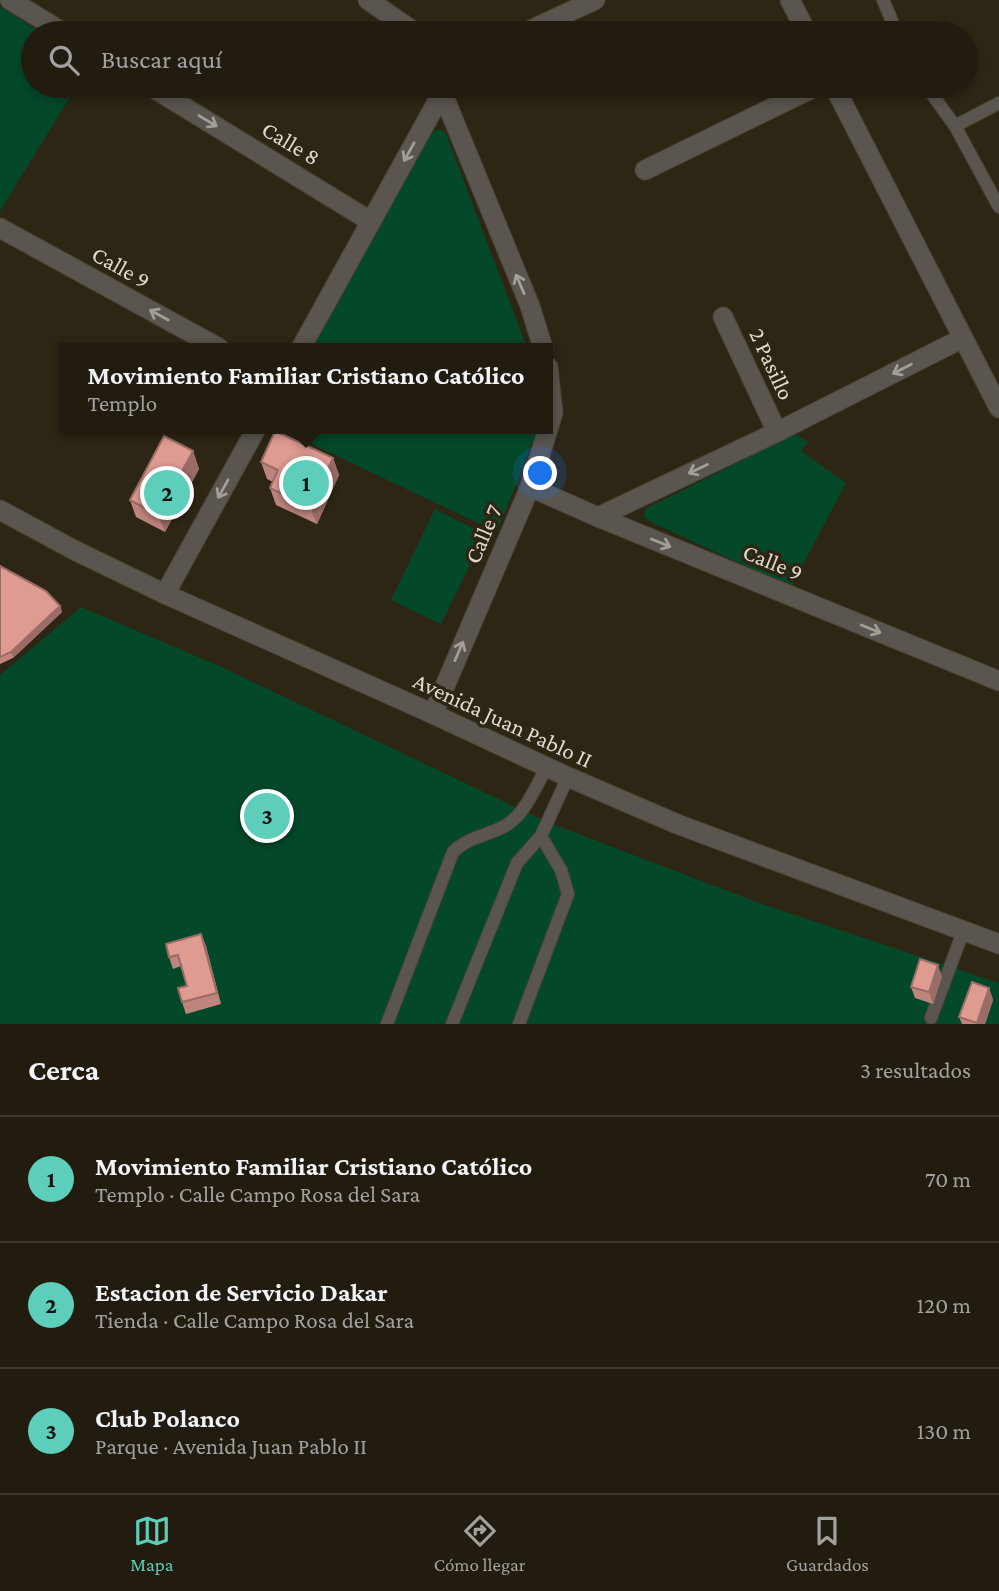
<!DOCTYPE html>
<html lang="es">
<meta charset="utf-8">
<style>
body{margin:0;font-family:"Crimson Pro",serif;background:#2a2519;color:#f1f3f6}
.you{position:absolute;left:541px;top:474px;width:24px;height:24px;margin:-18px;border:5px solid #fff;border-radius:50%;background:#1a73e8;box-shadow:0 0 0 10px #1a73e833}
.badge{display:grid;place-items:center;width:46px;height:46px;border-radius:50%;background:#5dceb9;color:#111;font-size:23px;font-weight:700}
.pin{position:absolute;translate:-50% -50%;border:4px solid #fff;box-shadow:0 2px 7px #0006}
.popup{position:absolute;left:59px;top:343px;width:494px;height:91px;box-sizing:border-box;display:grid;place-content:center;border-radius:0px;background:#221c10;filter:drop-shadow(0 2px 5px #0005);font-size:23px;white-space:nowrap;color:#a2a19f}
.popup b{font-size:26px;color:#f1f3f6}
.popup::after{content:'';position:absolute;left:50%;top:100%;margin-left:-14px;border:14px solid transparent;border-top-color:#221c10}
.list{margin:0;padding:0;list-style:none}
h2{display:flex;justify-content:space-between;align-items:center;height:91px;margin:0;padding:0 28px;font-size:30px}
h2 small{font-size:23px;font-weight:400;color:#a2a19f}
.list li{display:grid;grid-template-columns:46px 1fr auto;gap:21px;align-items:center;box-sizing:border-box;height:126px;padding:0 28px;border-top:2px solid #3f3a30}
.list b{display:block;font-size:26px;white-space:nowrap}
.list p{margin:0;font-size:23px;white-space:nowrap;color:#a2a19f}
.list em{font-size:23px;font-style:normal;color:#a2a19f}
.icon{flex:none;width:38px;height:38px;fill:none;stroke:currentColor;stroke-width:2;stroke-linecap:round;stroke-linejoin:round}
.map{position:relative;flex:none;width:999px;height:1024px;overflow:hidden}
.search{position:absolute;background:#221c10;box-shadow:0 4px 10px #0003;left:21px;right:21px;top:21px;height:77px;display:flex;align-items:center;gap:18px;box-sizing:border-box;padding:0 24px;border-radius:38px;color:#a2a19f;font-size:26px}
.sheet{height:469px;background:#221c10}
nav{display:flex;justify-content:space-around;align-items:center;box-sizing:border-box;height:98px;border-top:2px solid #3f3a30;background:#221c10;font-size:19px;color:#a2a19f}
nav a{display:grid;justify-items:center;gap:4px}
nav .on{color:#5dceb9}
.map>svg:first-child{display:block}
</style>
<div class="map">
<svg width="999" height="1024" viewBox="0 0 999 1024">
<rect width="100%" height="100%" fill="#2d2615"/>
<g fill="#04482a">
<polygon points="0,7 42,33 33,33 33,86 76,87 0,211"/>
<polygon points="441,130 446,134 527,348 313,348 430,131"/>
<polygon points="280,429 538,429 497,532"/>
<polygon points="795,434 808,442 801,451 846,483 791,587 651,522 644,517 645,509"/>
<polygon points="435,509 485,534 441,624 391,600"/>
<polygon points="81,607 217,665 547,822 762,904 999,983 999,1024 0,1024 0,675"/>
</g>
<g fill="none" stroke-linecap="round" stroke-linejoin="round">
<defs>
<g id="service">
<polyline points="883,0 897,33"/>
<polyline points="926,86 955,126 999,207"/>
<polyline points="955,126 999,103"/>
<polyline points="931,1018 963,932"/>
<path d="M387 1024 453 852C467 838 484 836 501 828 524 818 535 787 547 767"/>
<polyline points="452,1024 517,863 541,836 568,777"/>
<polyline points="519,1024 568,894 561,870 541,836"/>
</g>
<g id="minor">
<polyline points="10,0 64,33"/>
<polyline points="368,0 416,33"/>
<polyline points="524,33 595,0"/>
<polyline points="150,86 370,221"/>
<polyline points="442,92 530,306 543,348"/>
<polyline points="645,170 817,86"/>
<polyline points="0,228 219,348"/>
<polyline points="723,317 777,432"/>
<polyline points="301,348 446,86"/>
<polyline points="530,487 598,517 999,681"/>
<polyline points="598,517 777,432 963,338"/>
<polyline points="165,594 256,429"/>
<polyline points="433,714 530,487 553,413 548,367"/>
</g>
<g id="tertiary">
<polyline points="790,0 807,33"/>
<polyline points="834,86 999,408"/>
<polyline points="0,510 74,550 165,594 433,714 568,777 677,824 999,944"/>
</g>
</defs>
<use href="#service" stroke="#494333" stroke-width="14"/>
<use href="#minor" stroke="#494333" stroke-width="21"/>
<use href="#tertiary" stroke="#494333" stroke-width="21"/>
<use href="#service" stroke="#5a554e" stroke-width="12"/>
<use href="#minor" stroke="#5a554e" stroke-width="19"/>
<use href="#tertiary" stroke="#5a554e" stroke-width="19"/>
</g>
<g fill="#be857d">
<polygon points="193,451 199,469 165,532 136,517 130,500"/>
<polygon points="333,458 339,475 317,524 276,505 270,488 273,482 267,479 261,462"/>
<polygon points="0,566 60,606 62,612 13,658 0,664"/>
<polygon points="201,934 206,946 221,1004 186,1014 182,1002 187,986 181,966 173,969 169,957"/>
<polygon points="942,976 933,1004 915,998 911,987"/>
<polygon points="989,988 993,1000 985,1024 962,1024 959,1017"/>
</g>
<g fill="#9b6c66">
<polygon points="193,451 199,469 165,532 158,515"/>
<polygon points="333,458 339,475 317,524 310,507"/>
<polygon points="60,606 62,612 13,658 11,652"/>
<polygon points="201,934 206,946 221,1004 217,993"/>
<polygon points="938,965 942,976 933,1004 929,992"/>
<polygon points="989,988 993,1000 985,1024 977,1024"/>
</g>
<g fill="#dd9b91" stroke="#9b6c66" stroke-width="2">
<polygon points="275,431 333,458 310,507 270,488 278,470 261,462"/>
<polygon points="164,436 193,451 158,515 130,500"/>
<polygon points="0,566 46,591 60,606 11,652 0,657"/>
<polygon points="201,934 217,993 182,1002 178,988 187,986 178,955 169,957 166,944"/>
<polygon points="920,959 938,965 929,992 911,987"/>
<polygon points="972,982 989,988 977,1023 959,1017"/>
</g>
<defs><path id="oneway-shaft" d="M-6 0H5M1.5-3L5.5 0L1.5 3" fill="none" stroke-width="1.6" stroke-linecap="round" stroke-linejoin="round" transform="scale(1.75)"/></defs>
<g stroke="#a39e96">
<use href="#oneway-shaft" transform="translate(208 121) rotate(31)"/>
<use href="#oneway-shaft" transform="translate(409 152) rotate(119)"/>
<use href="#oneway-shaft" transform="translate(520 284) rotate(-113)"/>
<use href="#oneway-shaft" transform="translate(159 315) rotate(-151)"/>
<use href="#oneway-shaft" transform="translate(902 369) rotate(153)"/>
<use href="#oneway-shaft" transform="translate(698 469) rotate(155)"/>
<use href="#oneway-shaft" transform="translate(223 489) rotate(119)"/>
<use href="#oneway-shaft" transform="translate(661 543) rotate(22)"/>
<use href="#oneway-shaft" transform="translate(871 629) rotate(22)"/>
<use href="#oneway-shaft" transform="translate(459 651) rotate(-67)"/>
</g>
<g text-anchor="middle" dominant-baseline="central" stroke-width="7" stroke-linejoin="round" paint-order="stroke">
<g font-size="23" fill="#dfdad0" stroke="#2d2615">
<text transform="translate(291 143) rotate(31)">Calle 8</text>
<text transform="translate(121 267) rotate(29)">Calle 9</text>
<text transform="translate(772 364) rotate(65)">2 Pasillo</text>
<text transform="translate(483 534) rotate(-67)">Calle 7</text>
<text transform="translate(773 562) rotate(22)">Calle 9</text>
<text transform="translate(503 720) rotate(25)">Avenida Juan Pablo II</text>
</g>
</g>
</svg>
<div class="you"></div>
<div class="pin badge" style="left:306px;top:483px">1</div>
<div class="popup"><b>Movimiento Familiar Cristiano Católico</b>Templo</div>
<div class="pin badge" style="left:167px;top:493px">2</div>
<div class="pin badge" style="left:267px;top:816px">3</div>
<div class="search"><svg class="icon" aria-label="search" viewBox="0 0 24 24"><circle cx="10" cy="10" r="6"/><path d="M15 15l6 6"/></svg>Buscar aquí</div>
</div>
<section class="sheet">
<h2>Cerca<small>3 resultados</small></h2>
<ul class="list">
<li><span class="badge">1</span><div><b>Movimiento Familiar Cristiano Católico</b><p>Templo · Calle Campo Rosa del Sara</p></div><em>70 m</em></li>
<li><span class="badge">2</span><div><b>Estacion de Servicio Dakar</b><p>Tienda · Calle Campo Rosa del Sara</p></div><em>120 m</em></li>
<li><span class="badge">3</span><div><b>Club Polanco</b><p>Parque · Avenida Juan Pablo II</p></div><em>130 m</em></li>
</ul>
</section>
<nav>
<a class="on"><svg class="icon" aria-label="map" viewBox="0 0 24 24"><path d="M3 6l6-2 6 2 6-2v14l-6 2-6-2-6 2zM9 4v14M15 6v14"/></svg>Mapa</a>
<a><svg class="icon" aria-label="directions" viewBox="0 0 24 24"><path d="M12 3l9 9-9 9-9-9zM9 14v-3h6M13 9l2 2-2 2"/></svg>Cómo llegar</a>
<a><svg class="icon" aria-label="saved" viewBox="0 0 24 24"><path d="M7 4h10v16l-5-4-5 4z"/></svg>Guardados</a>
</nav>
